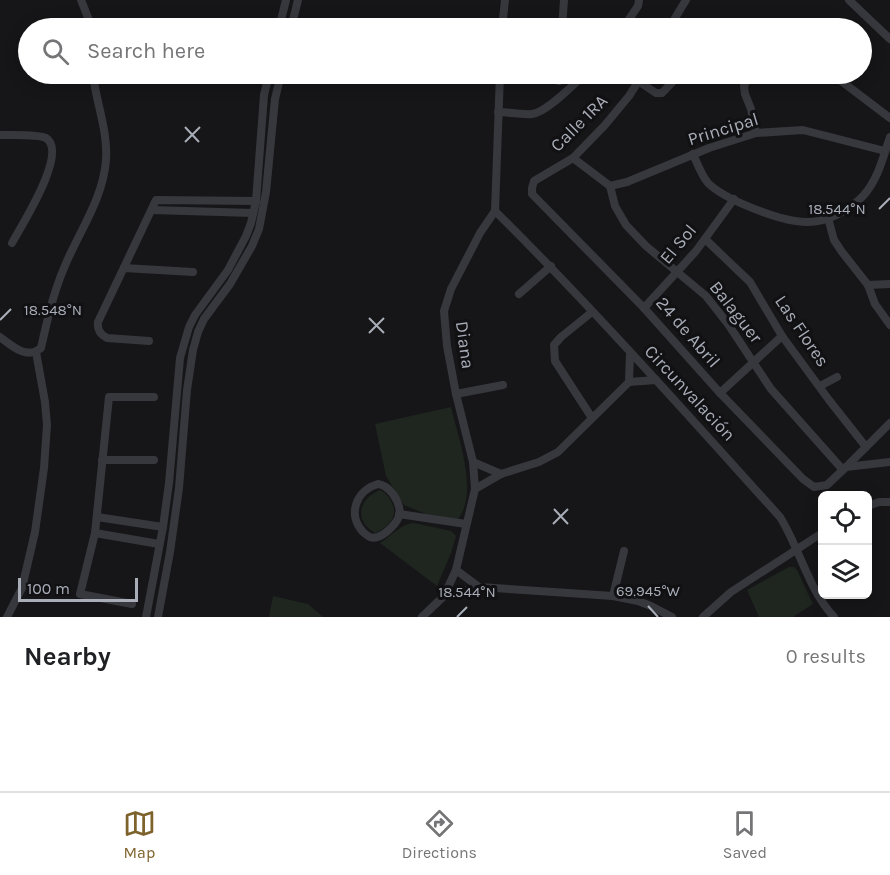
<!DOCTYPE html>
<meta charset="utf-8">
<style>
body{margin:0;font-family:Karla,sans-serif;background:#f2f2f2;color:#202124}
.controls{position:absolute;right:18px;bottom:18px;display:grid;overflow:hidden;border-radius:9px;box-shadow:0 3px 15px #0003}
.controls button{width:54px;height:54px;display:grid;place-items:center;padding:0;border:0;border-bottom:2px solid #e0e0e0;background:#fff;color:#202124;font:30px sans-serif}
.scale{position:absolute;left:18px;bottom:15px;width:120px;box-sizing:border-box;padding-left:6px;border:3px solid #a8adb8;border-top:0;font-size:16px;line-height:21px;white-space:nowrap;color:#a8adb8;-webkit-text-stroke:4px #111113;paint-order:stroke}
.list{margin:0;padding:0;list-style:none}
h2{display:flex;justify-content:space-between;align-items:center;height:78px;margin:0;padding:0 24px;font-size:26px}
h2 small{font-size:20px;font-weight:400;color:#757577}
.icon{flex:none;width:33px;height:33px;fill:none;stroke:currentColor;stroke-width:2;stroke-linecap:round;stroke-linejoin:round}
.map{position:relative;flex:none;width:890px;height:617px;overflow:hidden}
.search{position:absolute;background:#fff;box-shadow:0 3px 15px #0003;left:18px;right:18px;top:18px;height:66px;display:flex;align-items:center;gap:15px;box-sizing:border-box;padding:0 21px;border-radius:33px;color:#757577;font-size:22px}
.sheet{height:174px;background:#fff}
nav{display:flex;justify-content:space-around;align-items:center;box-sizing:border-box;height:84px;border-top:2px solid #e0e0e0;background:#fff;font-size:16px;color:#757577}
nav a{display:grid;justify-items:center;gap:3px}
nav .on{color:#7e622b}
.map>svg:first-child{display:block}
</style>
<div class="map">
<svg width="890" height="617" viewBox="0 0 890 617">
<rect width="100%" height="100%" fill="#161618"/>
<g fill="#1e261f">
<path d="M451 407C458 437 479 493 458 519H453L426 514 404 505 386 476 375 424Z"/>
<path d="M380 490C386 493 388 496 391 501 400 516 388 527 375 533 353 521 359 498 380 490Z"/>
<path d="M414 523 451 531 456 536 451 553 437 586 380 543C392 536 400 524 414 523Z"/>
<polygon points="789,567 794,567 797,570 813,604 793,617 759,617 747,590"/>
<polygon points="273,596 308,604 323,617 269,617"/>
</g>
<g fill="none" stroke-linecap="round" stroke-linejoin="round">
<g stroke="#37383d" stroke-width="8">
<polyline points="81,0 89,20 89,28"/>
<polyline points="849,0 890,39"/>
<polyline points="279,28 286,0"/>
<polyline points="291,28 298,0"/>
<polyline points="502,28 505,0"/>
<polyline points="562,28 564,0"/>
<polyline points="623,28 638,6 639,0"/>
<polyline points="669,28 686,0"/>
<polyline points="643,74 629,96 605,125 573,158 534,181 532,188 532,194 644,308 720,393 803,479 814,487 827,485 846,467 890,423"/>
<polyline points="750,74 744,86 745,94 751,109 756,133"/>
<polyline points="832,74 890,118"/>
<polyline points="559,81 559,74"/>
<polyline points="638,81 656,93 662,93 680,74"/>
<path d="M498 112C509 112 521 115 532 114 546 113 574 84 585 74"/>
<path d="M0 135C10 135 39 134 46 138 69 152 21 226 12 243"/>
<path d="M693 154C697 163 702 176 708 183 725 200 782 222 806 222 826 223 850 210 863 196 878 180 883 157 890 137"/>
<polyline points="573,158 610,186 615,206 626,225 646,246 706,296 728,324 771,389 843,470"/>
<polyline points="610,186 627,182 709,148 756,133 803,130 885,151"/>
<polyline points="152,210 253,213"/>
<path d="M495 211C594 309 686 413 780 517 800 549 808 589 834 617"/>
<polyline points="828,218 834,240 842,252 868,285 875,304 890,325"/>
<polyline points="705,239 750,282 782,336 829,400 866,447"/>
<polyline points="124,268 193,272"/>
<polyline points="868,285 890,284"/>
<polyline points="519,294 551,266"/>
<polyline points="644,308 696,251 734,199"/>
<path d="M0 337C12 346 27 360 41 348 47 321 53 294 64 268 78 233 103 200 106 160 108 130 96 103 93 74"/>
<path d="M149 341 107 338C100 334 97 330 98 322L156 200 256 201"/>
<polyline points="629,382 630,353"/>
<polyline points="820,386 837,377"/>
<polyline points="720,393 782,336"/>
<polyline points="456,394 503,385"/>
<polyline points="592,418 555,361 554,345 561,337 592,312"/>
<polyline points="102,460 154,460"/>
<polyline points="473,462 501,474"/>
<polyline points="846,467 890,462"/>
<path d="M378 484C385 485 389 489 393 494 397 500 401 509 399 516 396 525 380 541 370 537 369 537 364 533 363 532 347 515 356 490 378 484Z"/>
<polyline points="475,489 501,474 539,462 558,452 629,382 656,380"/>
<polyline points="868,506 879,502 890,502"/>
<polyline points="399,514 466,524"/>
<polyline points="97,517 163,527"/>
<polyline points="95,533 159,544"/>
<polyline points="456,570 479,587"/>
<polyline points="444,596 479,587 613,596 638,601 651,606 672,617"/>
<polyline points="613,596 624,551"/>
<polyline points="132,604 80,594 95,533 109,397 154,397"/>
<polyline points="7,617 22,588 35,532 44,468 47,425 45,402 36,352"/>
<polyline points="146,617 163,527 169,483 180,358 189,327 195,315 228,270 246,236 251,223 256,201 264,95 269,74"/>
<polyline points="158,617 170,552 179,488 187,390 193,350 198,332 204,319 230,284 252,246 259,229 266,192 275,99 281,74"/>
<polyline points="422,617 444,596 456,570 475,489 473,462 456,394 447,346 444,311 451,289 480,233 495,211 500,74"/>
<polyline points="703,617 731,592 822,533"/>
</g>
</g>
<path fill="none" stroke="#a8adb8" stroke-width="2" d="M185 127 199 142M185 142 200 127M879 209 890 198M369 318 384 333M0 320 11 309M369 333 384 318M554 509 568 524M553 524 568 509M648 606 658 617M457 617 467 607"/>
<g text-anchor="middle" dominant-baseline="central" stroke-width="6" stroke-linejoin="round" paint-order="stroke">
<g font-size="18" fill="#a8adb8" stroke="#111113">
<text transform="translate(579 123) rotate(-45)">Calle 1RA</text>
<text transform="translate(723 129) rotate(-17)">Principal</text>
<text transform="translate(678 244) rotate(-50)">El Sol</text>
<text transform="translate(736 312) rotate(52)">Balaguer</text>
<text transform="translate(802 331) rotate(56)">Las Flores</text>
<text transform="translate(688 332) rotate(49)">24 de Abril</text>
<text transform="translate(465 345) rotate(82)">Diana</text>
<text transform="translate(690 393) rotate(47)">Circunvalación</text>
</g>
</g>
<g font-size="15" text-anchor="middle" fill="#a8adb8" stroke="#111113" stroke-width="6" stroke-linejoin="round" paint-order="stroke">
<text x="837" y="214">18.544°N</text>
<text x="53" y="315">18.548°N</text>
<text x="648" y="596">69.945°W</text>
<text x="467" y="597">18.544°N</text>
</g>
</svg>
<div class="controls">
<button><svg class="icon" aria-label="locate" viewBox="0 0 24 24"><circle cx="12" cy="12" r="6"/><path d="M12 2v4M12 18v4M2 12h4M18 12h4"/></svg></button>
<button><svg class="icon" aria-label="layers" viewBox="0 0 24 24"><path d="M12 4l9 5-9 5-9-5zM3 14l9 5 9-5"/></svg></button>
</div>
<div class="scale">100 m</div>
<div class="search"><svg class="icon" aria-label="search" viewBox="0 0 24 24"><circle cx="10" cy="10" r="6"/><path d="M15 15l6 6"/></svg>Search here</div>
</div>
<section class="sheet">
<h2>Nearby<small>0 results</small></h2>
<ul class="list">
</ul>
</section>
<nav>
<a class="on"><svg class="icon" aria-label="map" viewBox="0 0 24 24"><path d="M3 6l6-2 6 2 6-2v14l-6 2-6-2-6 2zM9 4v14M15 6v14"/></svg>Map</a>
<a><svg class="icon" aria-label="directions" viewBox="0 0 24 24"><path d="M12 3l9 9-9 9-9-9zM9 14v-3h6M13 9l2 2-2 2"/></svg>Directions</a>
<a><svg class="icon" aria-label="saved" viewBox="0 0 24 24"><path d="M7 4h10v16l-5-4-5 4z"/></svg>Saved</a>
</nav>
